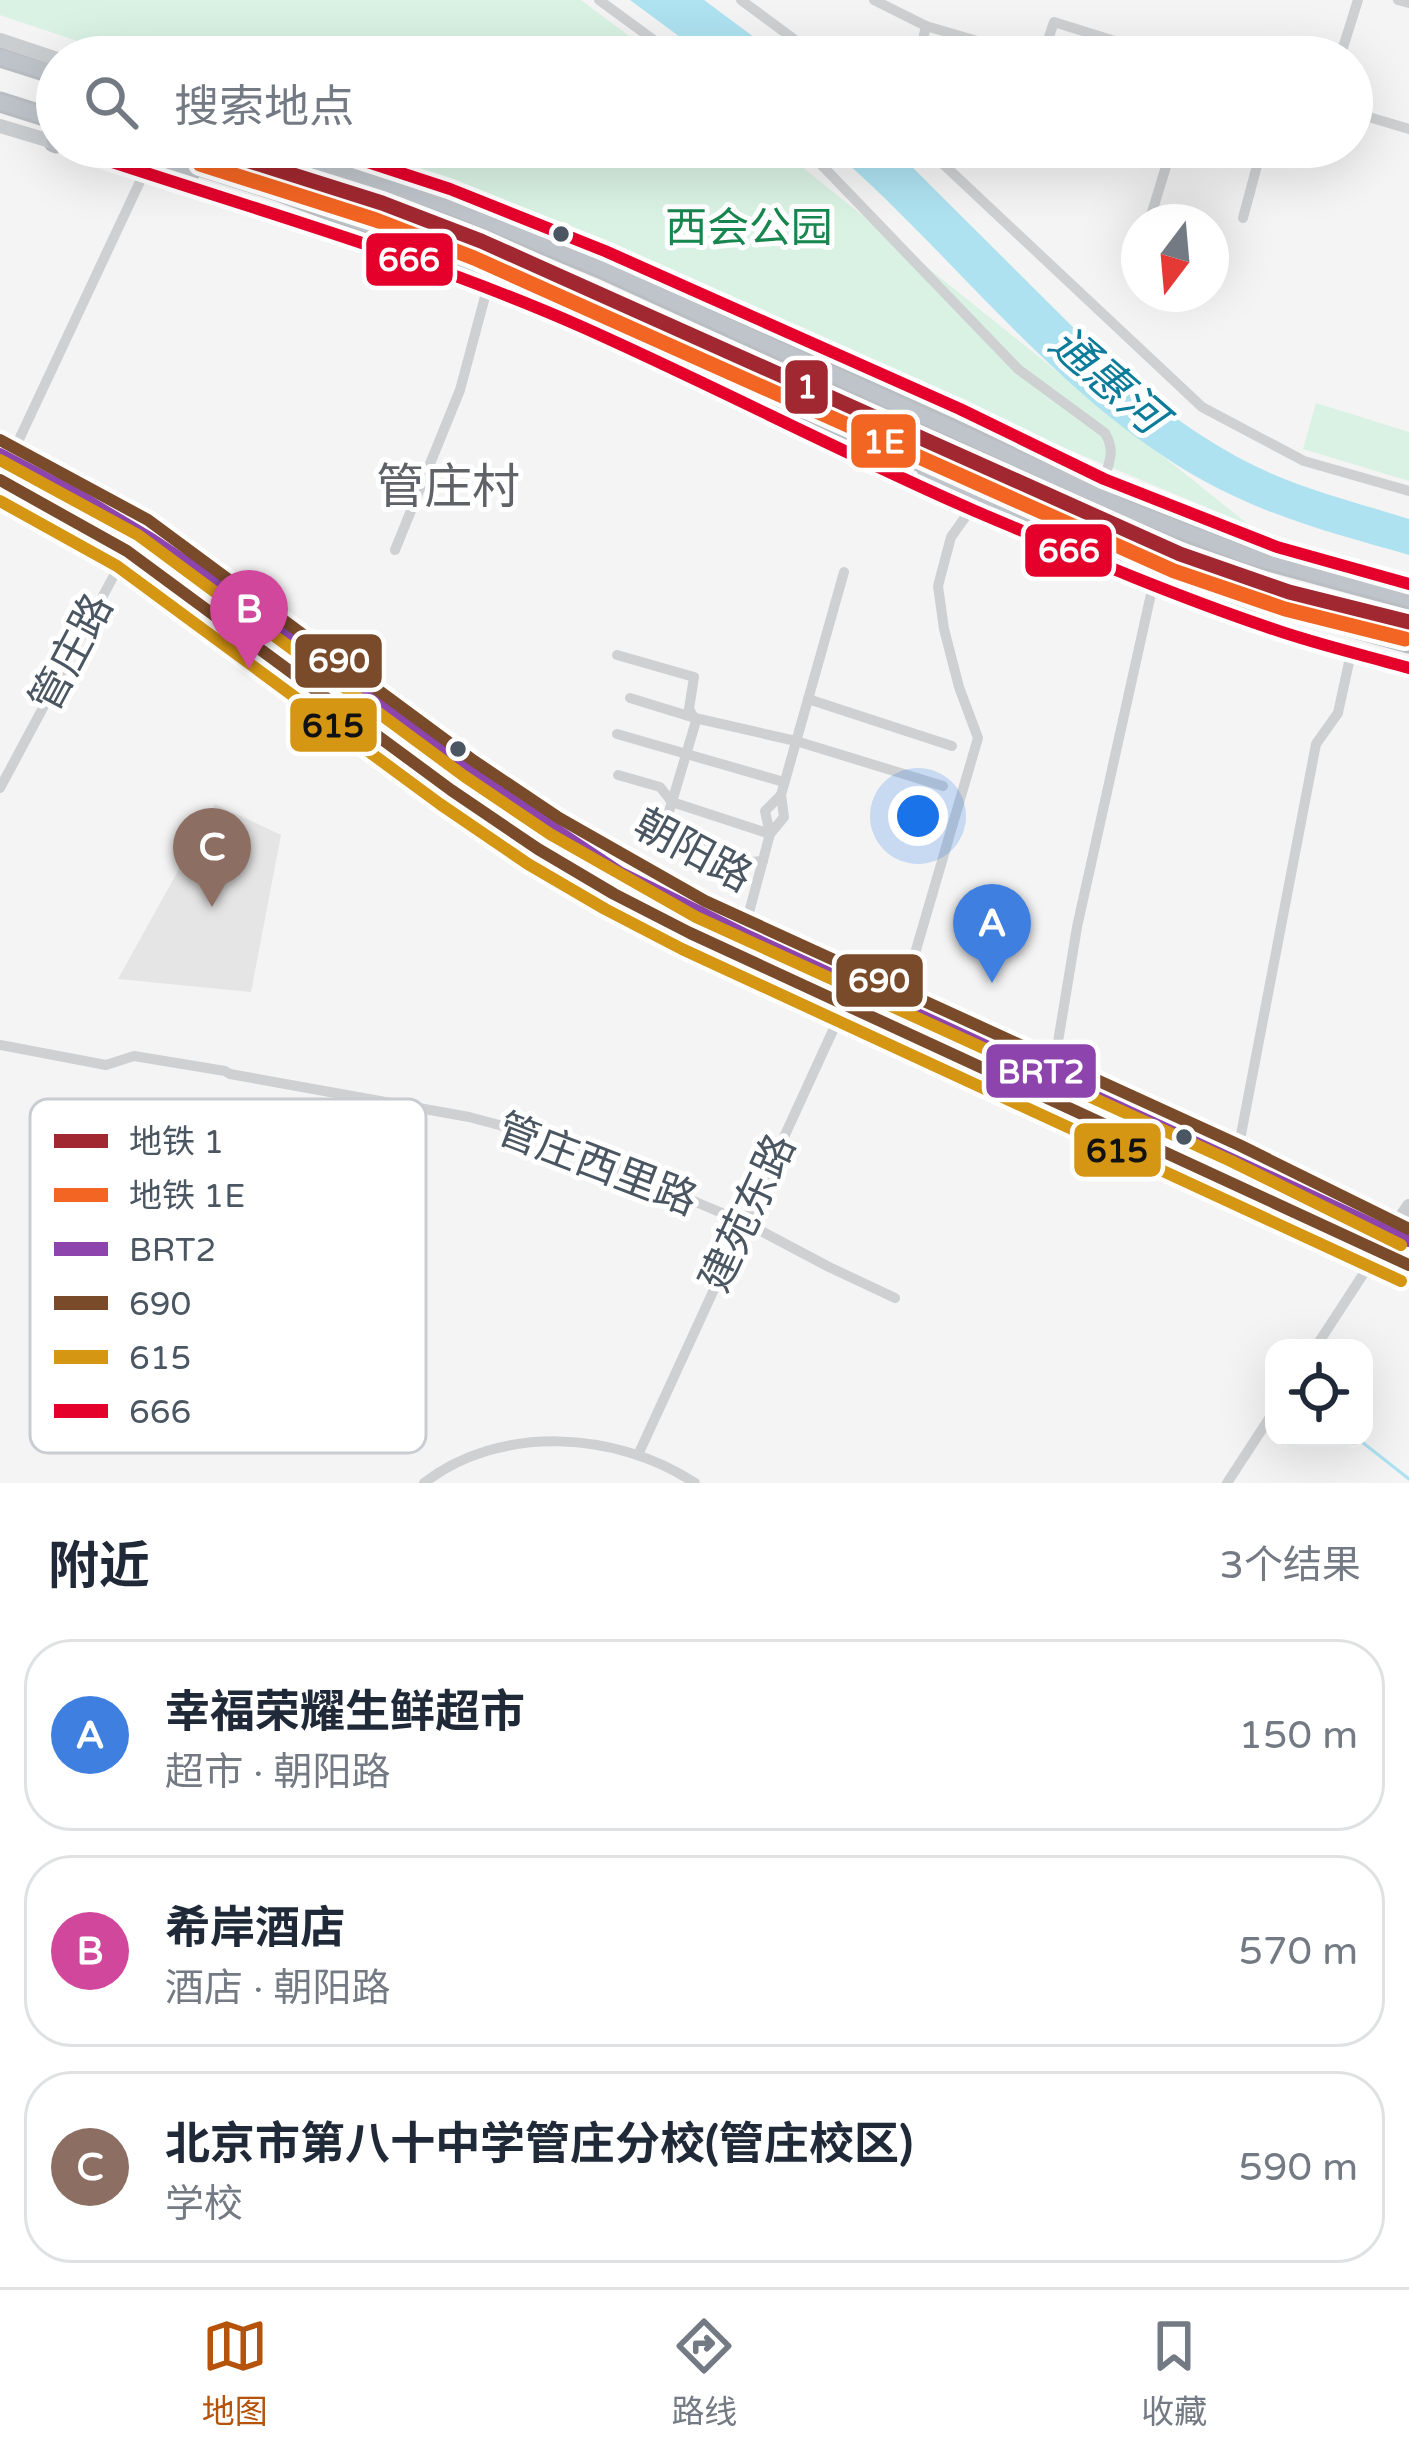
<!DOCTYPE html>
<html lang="zh">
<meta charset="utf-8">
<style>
body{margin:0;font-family:"Varela Round","Noto Sans SC",sans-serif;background:#f6f6f7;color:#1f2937}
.controls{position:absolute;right:36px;bottom:36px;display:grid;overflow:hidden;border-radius:24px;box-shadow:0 12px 48px #0002}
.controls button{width:108px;height:108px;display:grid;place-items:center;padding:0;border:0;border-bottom:3px solid #e0e1e3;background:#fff;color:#1f2937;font:60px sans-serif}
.compass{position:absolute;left:1121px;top:204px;width:108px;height:108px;border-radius:50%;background:#fff;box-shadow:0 12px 48px #0002;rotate:196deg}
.you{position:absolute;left:918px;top:816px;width:42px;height:42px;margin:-30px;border:9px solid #fff;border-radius:50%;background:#1a73e8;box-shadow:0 0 0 18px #1a73e833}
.badge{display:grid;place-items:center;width:78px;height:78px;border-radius:50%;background:#b45309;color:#fff;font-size:39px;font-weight:700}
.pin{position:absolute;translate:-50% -99px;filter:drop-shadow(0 3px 6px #0008)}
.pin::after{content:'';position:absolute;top:63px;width:42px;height:36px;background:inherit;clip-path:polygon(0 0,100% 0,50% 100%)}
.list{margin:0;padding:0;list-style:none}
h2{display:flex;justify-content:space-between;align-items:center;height:156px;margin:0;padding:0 48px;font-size:51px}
h2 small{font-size:39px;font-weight:400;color:#747a83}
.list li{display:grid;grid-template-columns:78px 1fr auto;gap:36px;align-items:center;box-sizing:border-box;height:192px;margin:0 24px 24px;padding:0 24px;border:3px solid #e0e1e3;border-radius:48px}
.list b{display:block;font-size:45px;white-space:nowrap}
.list p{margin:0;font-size:39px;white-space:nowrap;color:#747a83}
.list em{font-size:39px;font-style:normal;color:#747a83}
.icon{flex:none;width:66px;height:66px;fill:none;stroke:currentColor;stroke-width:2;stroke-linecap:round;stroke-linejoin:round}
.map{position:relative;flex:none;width:1409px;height:1483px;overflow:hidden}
.search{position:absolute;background:#fff;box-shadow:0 12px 48px #0002;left:36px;right:36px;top:36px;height:132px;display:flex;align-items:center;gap:30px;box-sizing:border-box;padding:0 42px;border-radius:66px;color:#747a83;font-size:45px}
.sheet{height:804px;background:#fff}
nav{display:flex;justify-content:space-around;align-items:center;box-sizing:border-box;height:168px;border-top:3px solid #e0e1e3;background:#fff;font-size:33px;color:#747a83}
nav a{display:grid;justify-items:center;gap:6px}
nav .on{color:#b45309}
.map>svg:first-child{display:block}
</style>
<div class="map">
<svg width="1409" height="1483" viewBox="0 0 1409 1483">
<rect width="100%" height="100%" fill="#f4f4f4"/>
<polygon fill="#e6e5e6" points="215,804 281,835 251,992 118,979"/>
<g fill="#d9f2e3">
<polygon points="0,0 581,0 657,57 125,57 0,15"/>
<polygon points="345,147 777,147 1249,525"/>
<polygon points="1316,403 1409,432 1409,481 1303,449"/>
</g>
<g fill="#aee2f0">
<polygon points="630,0 704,0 781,57 707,57"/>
<path d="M829 147H892L1122 376C1167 413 1214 448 1268 472 1313 492 1362 504 1409 519V555C1350 538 1291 523 1236 497 1072 421 963 262 829 147Z"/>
</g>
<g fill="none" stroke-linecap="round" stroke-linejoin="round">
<polyline stroke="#aee2f0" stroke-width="3" points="1362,1442 1409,1479"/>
<defs>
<g id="highway">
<polyline points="0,57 57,75"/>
<polyline points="0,102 57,120"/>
<polyline points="54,142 57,143"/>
<polyline points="76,147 190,172"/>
<polyline points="140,147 278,191 453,256 584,310 1127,555 1230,594 1409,643"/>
<polyline points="274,147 463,211 600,268 1136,513 1246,555 1409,599"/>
<path d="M0 454C212 555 387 720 582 849 632 882 689 908 744 934L1409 1241"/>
<polyline points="928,473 1087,555"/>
</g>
</defs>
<use href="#highway" stroke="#b9bec3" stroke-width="21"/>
<g stroke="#ced0d2" stroke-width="10">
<polyline points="599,0 677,57"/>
<polyline points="741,0 818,57"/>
<polyline points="874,0 926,26 1032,57"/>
<polyline points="1398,0 1409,3"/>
<polyline points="919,57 926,26"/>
<polyline points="1042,57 1054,22 1166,57"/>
<polyline points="1340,57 1358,0"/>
<polyline points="1352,112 1409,129"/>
<path d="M800 147 812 155 1018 369 1105 433C1115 450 1110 461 1104 479"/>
<polyline points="925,147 1202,407 1304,461 1409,491"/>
<polyline points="1017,155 1019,147"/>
<polyline points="1243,218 1262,147"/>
<polyline points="1149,222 1172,147"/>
<polyline points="0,440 148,520 474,761 559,818 705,901 1239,1145 1409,1229"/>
<polyline points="15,448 144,173"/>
<polyline points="0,480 127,551 451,790 538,849 614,894 690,933 1409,1265"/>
<polyline points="395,550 460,390 487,289"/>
<polyline points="617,655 694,677 689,709 696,721 663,832 738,863 763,861"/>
<polyline points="630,698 695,718 796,741 943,786"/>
<polyline points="808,699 952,746"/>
<polyline points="617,734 784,782"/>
<polyline points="618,775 660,787 672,802 770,834"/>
<polyline points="0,788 127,551 143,528"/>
<polyline points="781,795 844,572"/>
<polyline points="747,920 770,834 784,817 781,795 765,811 770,834"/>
<polyline points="902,990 911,967 978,738 959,687 944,629 938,586 951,537 971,509"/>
<polyline points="0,1045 106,1065 134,1056 225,1071 230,1074 469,1117 533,1134 746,1223 829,1267 895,1298"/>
<polyline points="1055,1060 1077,927 1153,585"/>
<polyline points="1239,1145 1316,744 1338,713 1351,653"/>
<polyline points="1315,1348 1379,1250"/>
<polyline points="638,1455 857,978"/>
<path d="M424 1483C500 1424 616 1431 695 1483"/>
<polyline points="1227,1483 1274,1411"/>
</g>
<g stroke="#caced1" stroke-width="14">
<polyline points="0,40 57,59"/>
<polyline points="0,126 57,143"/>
<polyline points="67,147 356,240 578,325 971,509 1041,538"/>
<polyline points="322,147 450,189 605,251 960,409 1104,479 1277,547 1409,584"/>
<polyline points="1079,552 1153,585 1272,629 1409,668"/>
<polyline points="1379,1250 1409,1206"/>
</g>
<use href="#highway" stroke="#bec4c9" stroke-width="15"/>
<defs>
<polyline id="bus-1" points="0,454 78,495 153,540 226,589 510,799 621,873 744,934 1409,1241"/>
<g id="bus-2">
<polyline points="0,440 148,520 474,761 559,818 705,901 1239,1145 1409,1229"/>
<polyline points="0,480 127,551 451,790 538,849 614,894 690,933 1409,1265"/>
</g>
<g id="bus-3">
<polyline points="0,460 138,535 464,776 550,834 696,917 1231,1161 1401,1245"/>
<polyline points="0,501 117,566 440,804 528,864 605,909 682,949 1401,1281"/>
</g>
<g id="bus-4">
<path d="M67 147C239 205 414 253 580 326 713 385 842 453 975 511 1072 552 1169 594 1270 628 1315 644 1363 655 1409 668"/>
<polyline points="322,147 450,189 605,251 960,409 1104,479 1277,547 1409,584"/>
</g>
</defs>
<use href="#bus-1" stroke="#fff" stroke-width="21"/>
<use href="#bus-2" stroke="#fff" stroke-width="21"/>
<use href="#bus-3" stroke="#fff" stroke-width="21"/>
<use href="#bus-4" stroke="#fff" stroke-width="21"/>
<use href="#bus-1" stroke="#8e44ad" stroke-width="12"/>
<use href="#bus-2" stroke="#7a4b2a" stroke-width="12"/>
<use href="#bus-3" stroke="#d49613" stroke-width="12"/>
<use href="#bus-4" stroke="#e4002b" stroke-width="12"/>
<defs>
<polyline id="metro-1" points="205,147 382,203 481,241 1180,554 1289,592 1409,622"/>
<polyline id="metro-2" points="200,164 376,220 474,258 1174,571 1285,609 1405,639"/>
</defs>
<use href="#metro-1" stroke="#fff" stroke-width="24"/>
<use href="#metro-2" stroke="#fff" stroke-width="24"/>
<use href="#metro-1" stroke="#a12830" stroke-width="15"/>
<use href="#metro-2" stroke="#f26522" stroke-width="15"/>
</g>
<g fill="#4a5661" stroke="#fff" stroke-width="4.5">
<circle cx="561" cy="234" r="10"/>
<circle cx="458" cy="749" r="10"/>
<circle cx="1184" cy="1137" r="10"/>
</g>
<g text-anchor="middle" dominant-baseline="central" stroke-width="10" stroke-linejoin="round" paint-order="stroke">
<g font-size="42" fill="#17864f" stroke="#fff">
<text x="749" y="228">西会公园</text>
</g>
<g font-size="42" fill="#4a5661" stroke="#fff">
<text transform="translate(72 653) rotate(-62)">管庄路</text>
<text transform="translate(693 851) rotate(28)">朝阳路</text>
<text transform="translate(597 1165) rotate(21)">管庄西里路</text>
<text transform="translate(748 1213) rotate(-65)">建苑东路</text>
</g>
<g font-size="45" font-style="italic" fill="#0c7c9b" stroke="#fff">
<text transform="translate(1107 381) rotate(41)">通惠河</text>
</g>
<g font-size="48" fill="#5f6368" stroke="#fff">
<text x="448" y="488">管庄村</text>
</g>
</g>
<rect x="30" y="1099" width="396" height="354" rx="18" fill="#fff" stroke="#c9ccd0" stroke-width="3"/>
<rect x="54" y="1134" width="54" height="14" fill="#a12830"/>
<rect x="54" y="1188" width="54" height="14" fill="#f26522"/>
<rect x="54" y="1242" width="54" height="14" fill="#8e44ad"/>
<rect x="54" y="1296" width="54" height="14" fill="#7a4b2a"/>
<rect x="54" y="1350" width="54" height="14" fill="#d49613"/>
<rect x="54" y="1404" width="54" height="14" fill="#e4002b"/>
<g font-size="33" fill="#4a5661">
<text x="129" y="1153">地铁 1</text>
<text x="129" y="1207">地铁 1E</text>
<text x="129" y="1261">BRT2</text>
<text x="129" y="1315">690</text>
<text x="129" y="1369">615</text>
<text x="129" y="1423">666</text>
</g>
<g stroke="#fff" stroke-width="4.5">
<rect x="364" y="231" width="91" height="57" rx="12" fill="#e4002b"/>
<rect x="783" y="358" width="47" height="58" rx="12" fill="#a12830"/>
<rect x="849" y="412" width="69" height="58" rx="12" fill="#f26522"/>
<rect x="1023" y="522" width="91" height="57" rx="12" fill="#e4002b"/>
<rect x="293" y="632" width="91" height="58" rx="12" fill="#7a4b2a"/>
<rect x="288" y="696" width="91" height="58" rx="12" fill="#d49613"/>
<rect x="834" y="952" width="91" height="57" rx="12" fill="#7a4b2a"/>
<rect x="984" y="1042" width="114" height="58" rx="12" fill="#8e44ad"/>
<rect x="1072" y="1121" width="91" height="58" rx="12" fill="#d49613"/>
</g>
<g font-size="33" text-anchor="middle" font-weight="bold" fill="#fff">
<text x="409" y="271">666</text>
<text x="807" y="398">1</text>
<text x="884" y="453">1E</text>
<text x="1069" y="562">666</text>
<text x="339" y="672">690</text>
<text x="879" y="992">690</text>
<text x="1041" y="1083">BRT2</text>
</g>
<g font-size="33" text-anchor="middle" font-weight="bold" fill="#111">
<text x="333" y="737">615</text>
<text x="1117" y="1162">615</text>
</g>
</svg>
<div class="controls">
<button><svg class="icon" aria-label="locate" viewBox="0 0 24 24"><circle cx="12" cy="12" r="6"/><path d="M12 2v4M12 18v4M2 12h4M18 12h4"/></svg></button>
</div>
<svg class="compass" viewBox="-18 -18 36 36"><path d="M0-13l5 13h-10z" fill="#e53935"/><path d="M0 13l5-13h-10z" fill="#747a83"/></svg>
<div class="you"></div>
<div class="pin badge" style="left:992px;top:983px;background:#3f7fe0">A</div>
<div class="pin badge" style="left:249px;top:669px;background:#d1479c">B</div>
<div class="pin badge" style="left:212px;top:907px;background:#8d6e63">C</div>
<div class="search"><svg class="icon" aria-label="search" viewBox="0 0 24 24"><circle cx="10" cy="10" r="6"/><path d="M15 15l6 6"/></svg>搜索地点</div>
</div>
<section class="sheet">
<h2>附近<small>3个结果</small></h2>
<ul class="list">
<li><span class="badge" style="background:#3f7fe0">A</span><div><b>幸福荣耀生鲜超市</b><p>超市 · 朝阳路</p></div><em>150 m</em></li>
<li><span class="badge" style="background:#d1479c">B</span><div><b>希岸酒店</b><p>酒店 · 朝阳路</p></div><em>570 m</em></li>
<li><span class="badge" style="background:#8d6e63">C</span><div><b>北京市第八十中学管庄分校(管庄校区)</b><p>学校</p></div><em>590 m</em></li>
</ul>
</section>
<nav>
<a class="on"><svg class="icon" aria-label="map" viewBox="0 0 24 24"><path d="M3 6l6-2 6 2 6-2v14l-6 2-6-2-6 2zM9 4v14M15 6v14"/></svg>地图</a>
<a><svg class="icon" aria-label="directions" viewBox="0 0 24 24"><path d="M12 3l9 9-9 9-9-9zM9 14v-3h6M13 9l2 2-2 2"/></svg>路线</a>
<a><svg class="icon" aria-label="saved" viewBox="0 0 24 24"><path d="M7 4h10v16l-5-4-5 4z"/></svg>收藏</a>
</nav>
